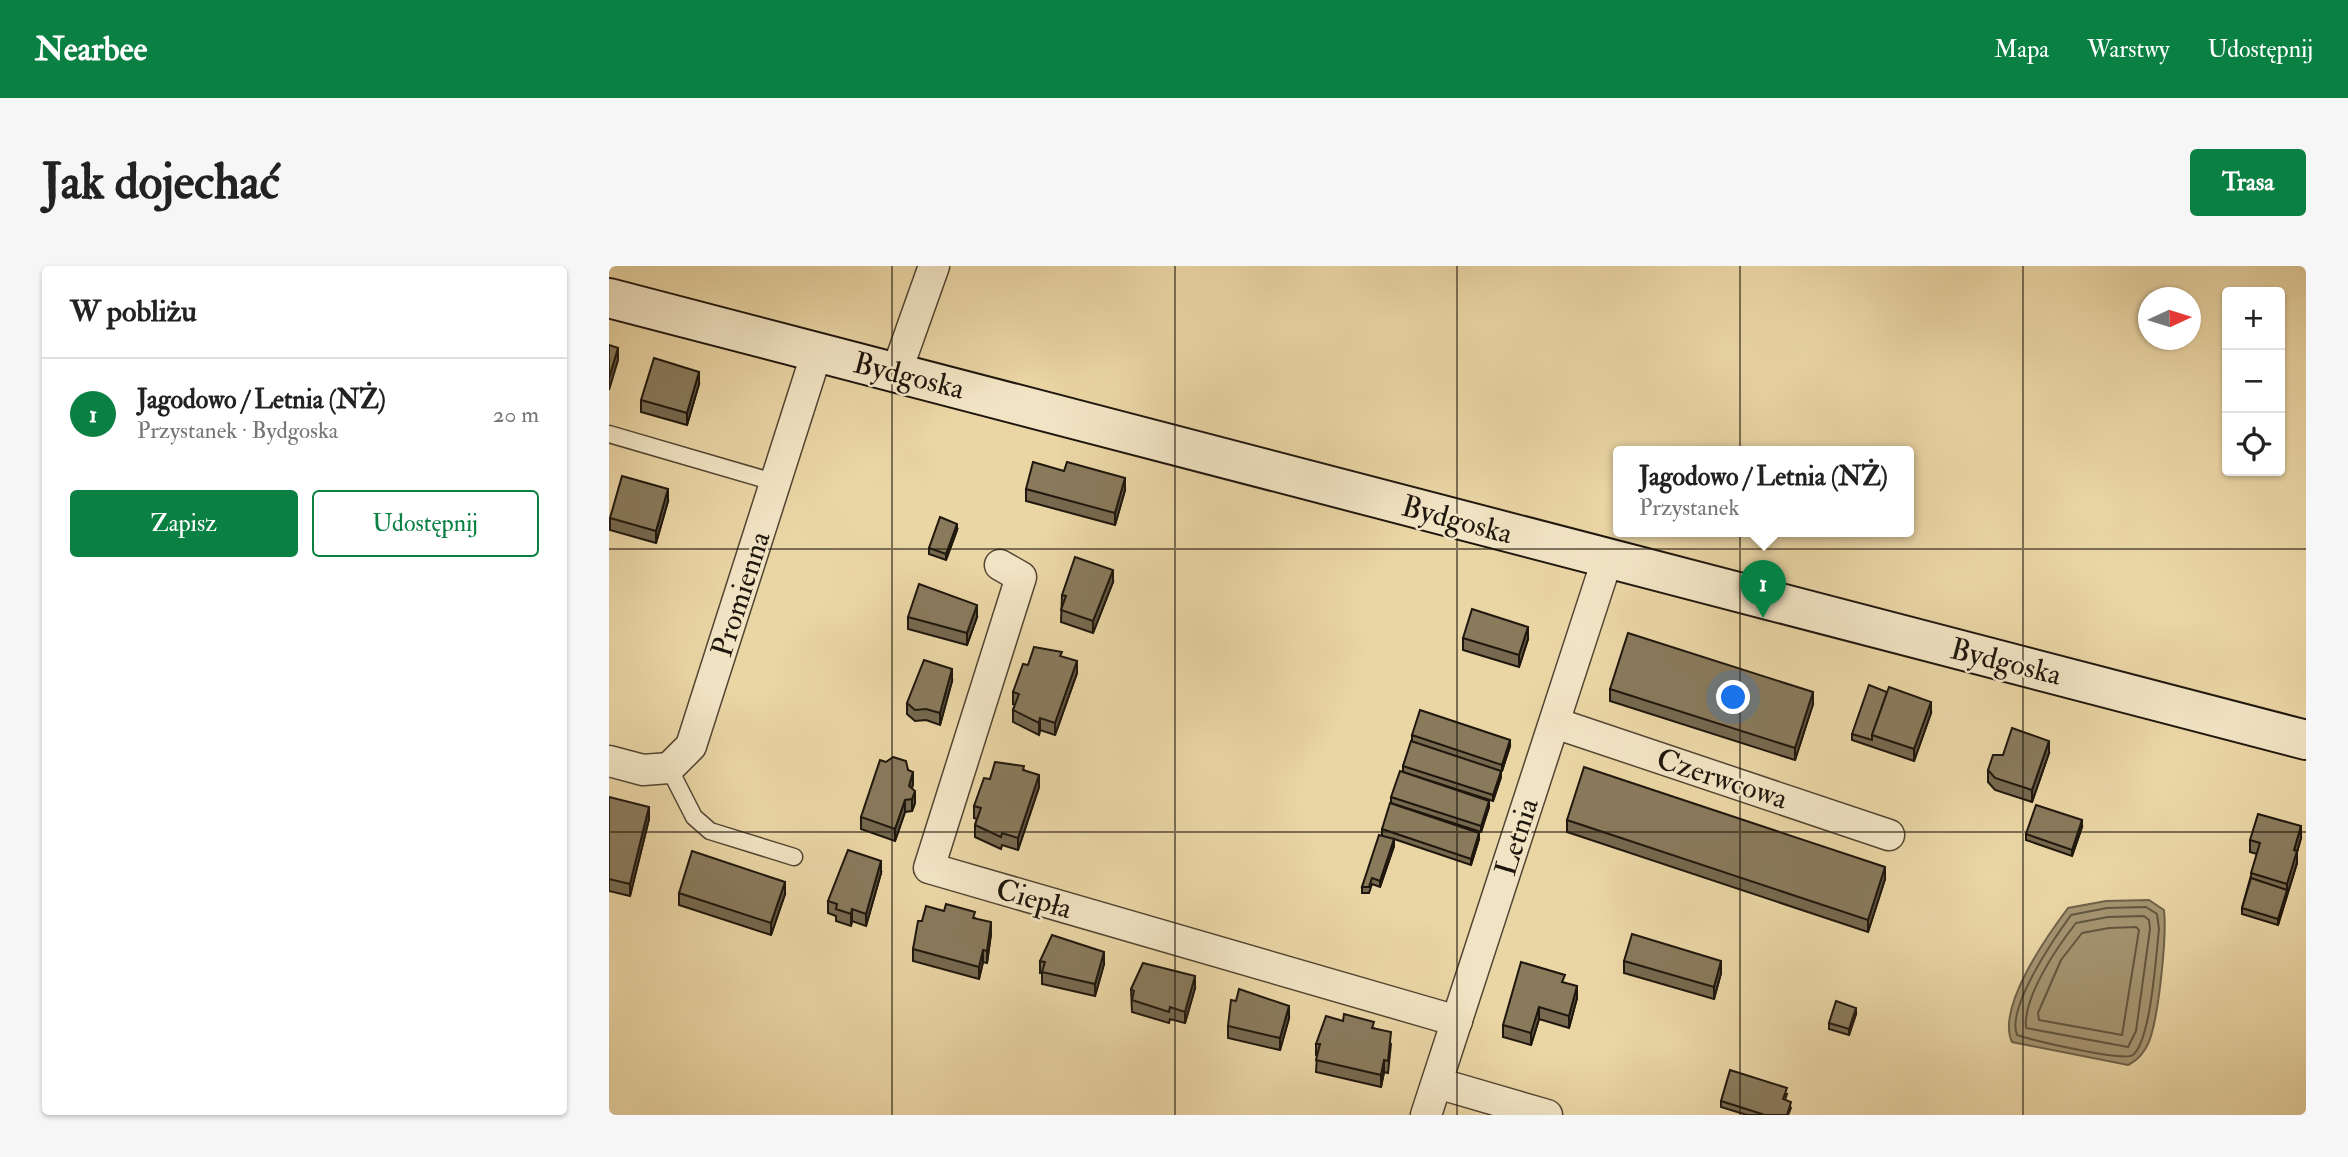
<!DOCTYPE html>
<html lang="pl">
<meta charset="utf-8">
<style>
body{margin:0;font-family:"IM FELL Double Pica",serif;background:#f6f6f6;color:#222}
.controls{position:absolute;right:21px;top:21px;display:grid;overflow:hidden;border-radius:7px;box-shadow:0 2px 5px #0004}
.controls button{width:63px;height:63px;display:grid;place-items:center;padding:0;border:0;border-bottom:2px solid #e0e0e0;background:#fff;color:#222;font:35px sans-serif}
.compass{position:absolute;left:1529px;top:21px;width:63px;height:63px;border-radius:50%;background:#fff;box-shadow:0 2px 5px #0004;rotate:86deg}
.you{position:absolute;left:1125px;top:432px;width:24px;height:24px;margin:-18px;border:5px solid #fff;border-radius:50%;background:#1a73e8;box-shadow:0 0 0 10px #1a73e833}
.badge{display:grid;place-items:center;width:46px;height:46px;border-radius:50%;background:#0b8043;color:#fff;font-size:23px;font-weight:700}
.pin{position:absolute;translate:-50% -58px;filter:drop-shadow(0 2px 4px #0008)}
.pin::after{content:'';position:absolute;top:37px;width:24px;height:21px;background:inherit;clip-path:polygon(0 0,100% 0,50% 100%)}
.popup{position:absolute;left:1004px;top:180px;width:301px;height:91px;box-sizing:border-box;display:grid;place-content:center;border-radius:7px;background:#fff;filter:drop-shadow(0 2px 5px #0005);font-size:23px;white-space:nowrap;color:#767676}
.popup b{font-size:26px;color:#222}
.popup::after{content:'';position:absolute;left:50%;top:100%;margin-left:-14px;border:14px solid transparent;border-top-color:#fff}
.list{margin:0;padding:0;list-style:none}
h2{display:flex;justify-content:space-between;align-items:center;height:91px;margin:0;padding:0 28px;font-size:30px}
h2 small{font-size:23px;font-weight:400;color:#767676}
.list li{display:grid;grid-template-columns:46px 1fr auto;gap:21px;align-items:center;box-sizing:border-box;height:112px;padding:0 28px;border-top:2px solid #e0e0e0}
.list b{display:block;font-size:26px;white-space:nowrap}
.list p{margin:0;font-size:23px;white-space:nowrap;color:#767676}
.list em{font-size:23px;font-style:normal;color:#767676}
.actions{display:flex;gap:14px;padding:21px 28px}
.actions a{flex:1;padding:16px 0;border:2px solid #0b8043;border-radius:7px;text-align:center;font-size:24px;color:#0b8043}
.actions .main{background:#0b8043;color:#fff}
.icon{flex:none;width:38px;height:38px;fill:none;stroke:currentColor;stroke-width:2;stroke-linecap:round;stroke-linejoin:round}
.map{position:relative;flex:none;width:1697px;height:849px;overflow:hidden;border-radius:7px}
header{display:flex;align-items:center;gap:42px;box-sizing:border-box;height:98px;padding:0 35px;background:#0b8043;color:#fff}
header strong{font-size:33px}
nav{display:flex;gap:38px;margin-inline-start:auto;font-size:24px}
.intro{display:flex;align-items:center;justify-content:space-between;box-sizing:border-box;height:168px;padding:0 42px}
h1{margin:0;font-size:49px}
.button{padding:18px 32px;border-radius:7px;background:#0b8043;color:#fff;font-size:24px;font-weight:700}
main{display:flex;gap:42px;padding:0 42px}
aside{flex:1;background:#fff;border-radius:7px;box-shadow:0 2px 5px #0004}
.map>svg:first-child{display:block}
</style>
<header>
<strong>Nearbee</strong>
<nav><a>Mapa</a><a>Warstwy</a><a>Udostępnij</a></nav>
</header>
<div class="intro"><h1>Jak dojechać</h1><a class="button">Trasa</a></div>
<main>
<aside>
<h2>W pobliżu<small></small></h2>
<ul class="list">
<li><span class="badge">1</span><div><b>Jagodowo / Letnia (NŻ)</b><p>Przystanek · Bydgoska</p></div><em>20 m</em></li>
</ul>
<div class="actions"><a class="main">Zapisz</a><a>Udostępnij</a></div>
</aside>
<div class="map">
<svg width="1697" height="849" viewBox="0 0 1697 849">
<rect width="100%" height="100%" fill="#ead5a5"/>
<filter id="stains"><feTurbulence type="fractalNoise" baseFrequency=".00286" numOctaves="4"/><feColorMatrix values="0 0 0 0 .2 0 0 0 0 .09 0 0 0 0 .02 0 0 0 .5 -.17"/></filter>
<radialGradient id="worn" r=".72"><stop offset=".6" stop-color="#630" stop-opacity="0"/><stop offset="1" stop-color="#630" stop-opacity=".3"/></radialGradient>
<path fill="#a59471" stroke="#6f6249" stroke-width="2" d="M1540 634 1555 644C1558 671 1550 743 1542 770 1538 783 1531 793 1519 799L1403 776C1387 742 1438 670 1459 642L1497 635Z"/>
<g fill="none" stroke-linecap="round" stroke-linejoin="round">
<g stroke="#62563f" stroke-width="2">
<path d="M1537 641 1548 648 1550 663C1547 689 1542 774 1524 789 1514 796 1423 774 1408 769 1397 742 1446 671 1462 649L1498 642Z"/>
<path d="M1535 650 1540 654 1541 663 1527 765 1519 781 1417 762C1414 731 1448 681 1467 657L1499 651Z"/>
<polygon points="1500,662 1527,661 1530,664 1513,769 1430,754 1429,747 1452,694 1473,667"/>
</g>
<defs>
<g id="lane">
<polyline points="0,168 168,217"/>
<polyline points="60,502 85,551 101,565 185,591"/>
</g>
<g id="street">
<polyline points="287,107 325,0"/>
<polyline points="391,299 412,311 320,602 848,755"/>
<polyline points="946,457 1280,569"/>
<polyline points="0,495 34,504 60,502 82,480 208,86"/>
<polyline points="828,817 938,849"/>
<polyline points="817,849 998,294"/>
</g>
<polyline id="secondary" points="0,32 1697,474"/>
</defs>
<use href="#lane" stroke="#524633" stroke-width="19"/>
<use href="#street" stroke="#524633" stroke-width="33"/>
<use href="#secondary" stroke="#1f170d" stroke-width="42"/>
<use href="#lane" stroke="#f1e4c4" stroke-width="16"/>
<use href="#street" stroke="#f1e4c4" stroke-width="30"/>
<use href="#secondary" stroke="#f1e4c4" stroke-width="38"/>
</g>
<g fill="#76694f" stroke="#1f170d" stroke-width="2">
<polygon points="90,118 78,159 32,146 32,134"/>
<polygon points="417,223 516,224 506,259 417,235"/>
<polygon points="59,235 47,277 1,264 1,252"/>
<polygon points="348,264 337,294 320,288 320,282"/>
<polygon points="504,316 484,367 452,356 453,329"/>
<polygon points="299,351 368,351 358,379 299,363"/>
<polygon points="854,372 919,373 910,401 854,384"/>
<polygon points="453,391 468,407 446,469 431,464 430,469 404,456 404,444 406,438 404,438 404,426 419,399"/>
<polygon points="343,415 331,459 317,454 306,455 298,448 298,437"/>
<polygon points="1001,423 1204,438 1186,494 1001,435"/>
<polygon points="1322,447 1305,495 1243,474 1243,468"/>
<polygon points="803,469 901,480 893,505 892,505 892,511 884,535 794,506 794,500 803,476"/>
<polygon points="1440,487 1423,536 1386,524 1379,516 1379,504 1394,489"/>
<polygon points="299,504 304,518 303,522 306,537 303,545 296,546 286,575 252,563 252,551"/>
<polygon points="415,504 430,521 409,584 393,579 392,583 366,571 366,559 368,553 365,552 365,540 381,513"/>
<polygon points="0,531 40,553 21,630 0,625"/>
<polygon points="782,531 880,541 872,566 782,537"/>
<polygon points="958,554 1276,613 1259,666 958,566"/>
<polygon points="1473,561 1463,590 1417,574 1417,568"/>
<polygon points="773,563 870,573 862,599 785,573 785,580 771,621 763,618 760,627 753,627 753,621 773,569"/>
<polygon points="1692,572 1688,586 1688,597 1669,659 1633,648 1633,642 1648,588 1641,586 1641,574"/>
<polygon points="272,607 257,660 243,655 242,660 227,655 227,650 219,647 219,635"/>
<polygon points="70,627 176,628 162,669 70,639"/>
<polygon points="366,652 382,668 378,697 374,696 370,713 304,695 304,683 313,655"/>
<polygon points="431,695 495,698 486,730 433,718 433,707 431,707"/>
<polygon points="1015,695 1112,707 1105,733 1015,707"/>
<polygon points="956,717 968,732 960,762 930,753 922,779 894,771 894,759"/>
<polygon points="586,722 576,757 561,753 560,757 523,746 522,723"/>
<polygon points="1247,748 1240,769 1220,763 1220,757"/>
<polygon points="680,752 671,784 619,772 619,760"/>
<polygon points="765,762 782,778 779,807 775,806 772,821 707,806 708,790 707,789 707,778"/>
<polygon points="1178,828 1176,834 1182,842 1179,849 1138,849 1112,841 1112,835"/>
</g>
<g fill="#605540" stroke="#1f170d" stroke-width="2">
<polygon points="9,82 9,94 0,124 0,112"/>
<polygon points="90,106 90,118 78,159 78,147"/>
<polygon points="516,212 516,224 506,259 506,247"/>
<polygon points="59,223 59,235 47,277 47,265"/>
<polygon points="348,258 348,264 337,294 337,288"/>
<polygon points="504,304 504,316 484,367 484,355"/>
<polygon points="368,339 368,351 358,379 358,367"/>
<polygon points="919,361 919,373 910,401 910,389"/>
<polygon points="468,395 468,407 446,469 446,457"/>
<polygon points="343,403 343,415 331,459 331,447"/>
<polygon points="1204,426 1204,438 1186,494 1186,482"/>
<polygon points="1322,436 1322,447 1305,495 1305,483"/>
<polygon points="431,452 431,464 430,469 430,457"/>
<polygon points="901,474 901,480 893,505 893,499"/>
<polygon points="1440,475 1440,487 1423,536 1423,524"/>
<polygon points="892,505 892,511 884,535 884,529"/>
<polygon points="304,506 304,518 300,532 300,520"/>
<polygon points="430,509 430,521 409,584 409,572"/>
<polygon points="306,525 306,537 303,545 303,533"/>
<polygon points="296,534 296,546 286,575 286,563"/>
<polygon points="880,535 880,541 872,566 872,560"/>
<polygon points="40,541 40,553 21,630 21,618"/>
<polygon points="1473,554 1473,561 1463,590 1463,584"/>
<polygon points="1692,560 1692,572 1688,586 1688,597 1669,659 1669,653 1678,624 1678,618 1685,584"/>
<polygon points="870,567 870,573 862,599 862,593"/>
<polygon points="785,573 785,580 771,621 771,615"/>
<polygon points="272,595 272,607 257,660 257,648"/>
<polygon points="1276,601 1276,613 1259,666 1259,654"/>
<polygon points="176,616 176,628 162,669 162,657"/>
<polygon points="243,643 243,655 242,660 242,648"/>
<polygon points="382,656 382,668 378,697 378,685"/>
<polygon points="374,684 374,696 370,713 370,701"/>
<polygon points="495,686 495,698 486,730 486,718"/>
<polygon points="1112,695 1112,707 1105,733 1105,721"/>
<polygon points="586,710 586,722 576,757 576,746"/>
<polygon points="968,720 968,732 960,762 960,750"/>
<polygon points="680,740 680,752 671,784 671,772"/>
<polygon points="930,741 930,753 922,779 922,767"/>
<polygon points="1247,742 1247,748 1240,769 1240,763"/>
<polygon points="775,794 775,806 772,821 772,809"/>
</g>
<g fill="#897a5c" stroke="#1f170d" stroke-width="2">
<polygon points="0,79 9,82 0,112"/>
<polygon points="45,92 90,106 78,147 32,134"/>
<polygon points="424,196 455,205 458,196 516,212 506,247 417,223"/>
<polygon points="13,210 59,223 47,265 1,252"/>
<polygon points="331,251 348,258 337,288 320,282"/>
<polygon points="466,291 504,304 484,355 452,344 457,330 453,329"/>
<polygon points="310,318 368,339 358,367 299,351"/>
<polygon points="863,343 919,361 910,389 854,372"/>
<polygon points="1019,367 1204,426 1186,482 1001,423"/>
<polygon points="425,381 453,386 451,390 468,395 446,457 431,452 430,457 404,444 410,428 404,426 414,398 419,399"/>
<polygon points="315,394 343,403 331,447 317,443 306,444 298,437"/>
<polygon points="1260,419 1278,426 1263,469 1263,474 1243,468"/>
<polygon points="1280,421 1322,436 1305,483 1263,469"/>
<polygon points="811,444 901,474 893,499 803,469"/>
<polygon points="1403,462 1440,475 1423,524 1386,512 1379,504 1384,489 1394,489"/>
<polygon points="802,475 892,505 884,529 794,500"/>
<polygon points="284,491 297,495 299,504 304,506 300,520 306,525 303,533 296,534 286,563 252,551 271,494 277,496"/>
<polygon points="386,496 415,500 414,504 430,509 409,572 393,567 392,571 366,559 372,542 365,540 375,512 381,513"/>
<polygon points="975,501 1276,601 1259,654 958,554"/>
<polygon points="791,505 880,535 872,560 782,531"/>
<polygon points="0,531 40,541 21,618 0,613"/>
<polygon points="781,537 870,567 862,593 773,563"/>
<polygon points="1427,539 1473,554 1463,584 1417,568"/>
<polygon points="1649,548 1692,560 1685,584 1688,585 1678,618 1642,607 1651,577 1641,574"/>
<polygon points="770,569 785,573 771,615 763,612 760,621 753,621"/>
<polygon points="239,584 272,595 257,648 243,643 242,648 227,643 228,638 219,635"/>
<polygon points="83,585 176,616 162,657 70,627"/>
<polygon points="1642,612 1678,624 1669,653 1633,642"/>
<polygon points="337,638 366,646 364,652 382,656 378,685 374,684 370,701 304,683 309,655 313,655 317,640 335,645"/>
<polygon points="1023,668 1112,695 1105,721 1015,695"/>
<polygon points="443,669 495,686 486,718 433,706 436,696 431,695"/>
<polygon points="912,696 956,709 953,716 968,720 960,750 930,741 922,767 894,759"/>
<polygon points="534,697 586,710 576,746 561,741 560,746 523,734 525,725 522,723"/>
<polygon points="630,723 680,740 671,772 619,760 622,734 627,735"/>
<polygon points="1227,735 1247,742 1240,763 1220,757"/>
<polygon points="735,748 765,756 763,762 782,766 779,795 775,794 772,809 707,794 711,778 707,778 717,750 734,755"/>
<polygon points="1121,804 1178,822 1174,833 1182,836 1178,849 1152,849 1153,848 1112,835"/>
</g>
<path fill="none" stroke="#1f170d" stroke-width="2" stroke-opacity="0.55" d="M283 0V849M566 0V849M848 0V849M1131 0V849M1414 0V849M0 283H1697M0 566H1697"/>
<g text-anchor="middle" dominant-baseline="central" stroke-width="5" stroke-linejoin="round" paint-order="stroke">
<g font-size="30" fill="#1f170d" stroke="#f1e4c4">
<text transform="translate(300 110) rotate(14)">Bydgoska</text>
<text transform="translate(848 254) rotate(15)">Bydgoska</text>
<text transform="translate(132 328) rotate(-72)">Promienna</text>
<text transform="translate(1397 396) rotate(14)">Bydgoska</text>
<text transform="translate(1113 513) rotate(18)">Czerwcowa</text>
<text transform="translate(908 571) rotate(-72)">Letnia</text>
<text transform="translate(425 633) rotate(16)">Ciepła</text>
</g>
</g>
<rect width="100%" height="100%" filter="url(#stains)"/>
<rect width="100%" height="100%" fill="url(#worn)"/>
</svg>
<div class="controls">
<button>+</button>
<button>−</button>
<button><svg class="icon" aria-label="locate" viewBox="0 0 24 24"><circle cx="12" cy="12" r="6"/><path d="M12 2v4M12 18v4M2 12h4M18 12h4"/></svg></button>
</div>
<svg class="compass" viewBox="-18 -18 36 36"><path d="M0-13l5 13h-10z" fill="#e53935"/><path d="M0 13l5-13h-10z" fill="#767676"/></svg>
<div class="you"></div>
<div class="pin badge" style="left:1154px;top:352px">1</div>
<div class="popup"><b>Jagodowo / Letnia (NŻ)</b>Przystanek</div>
</div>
</main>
